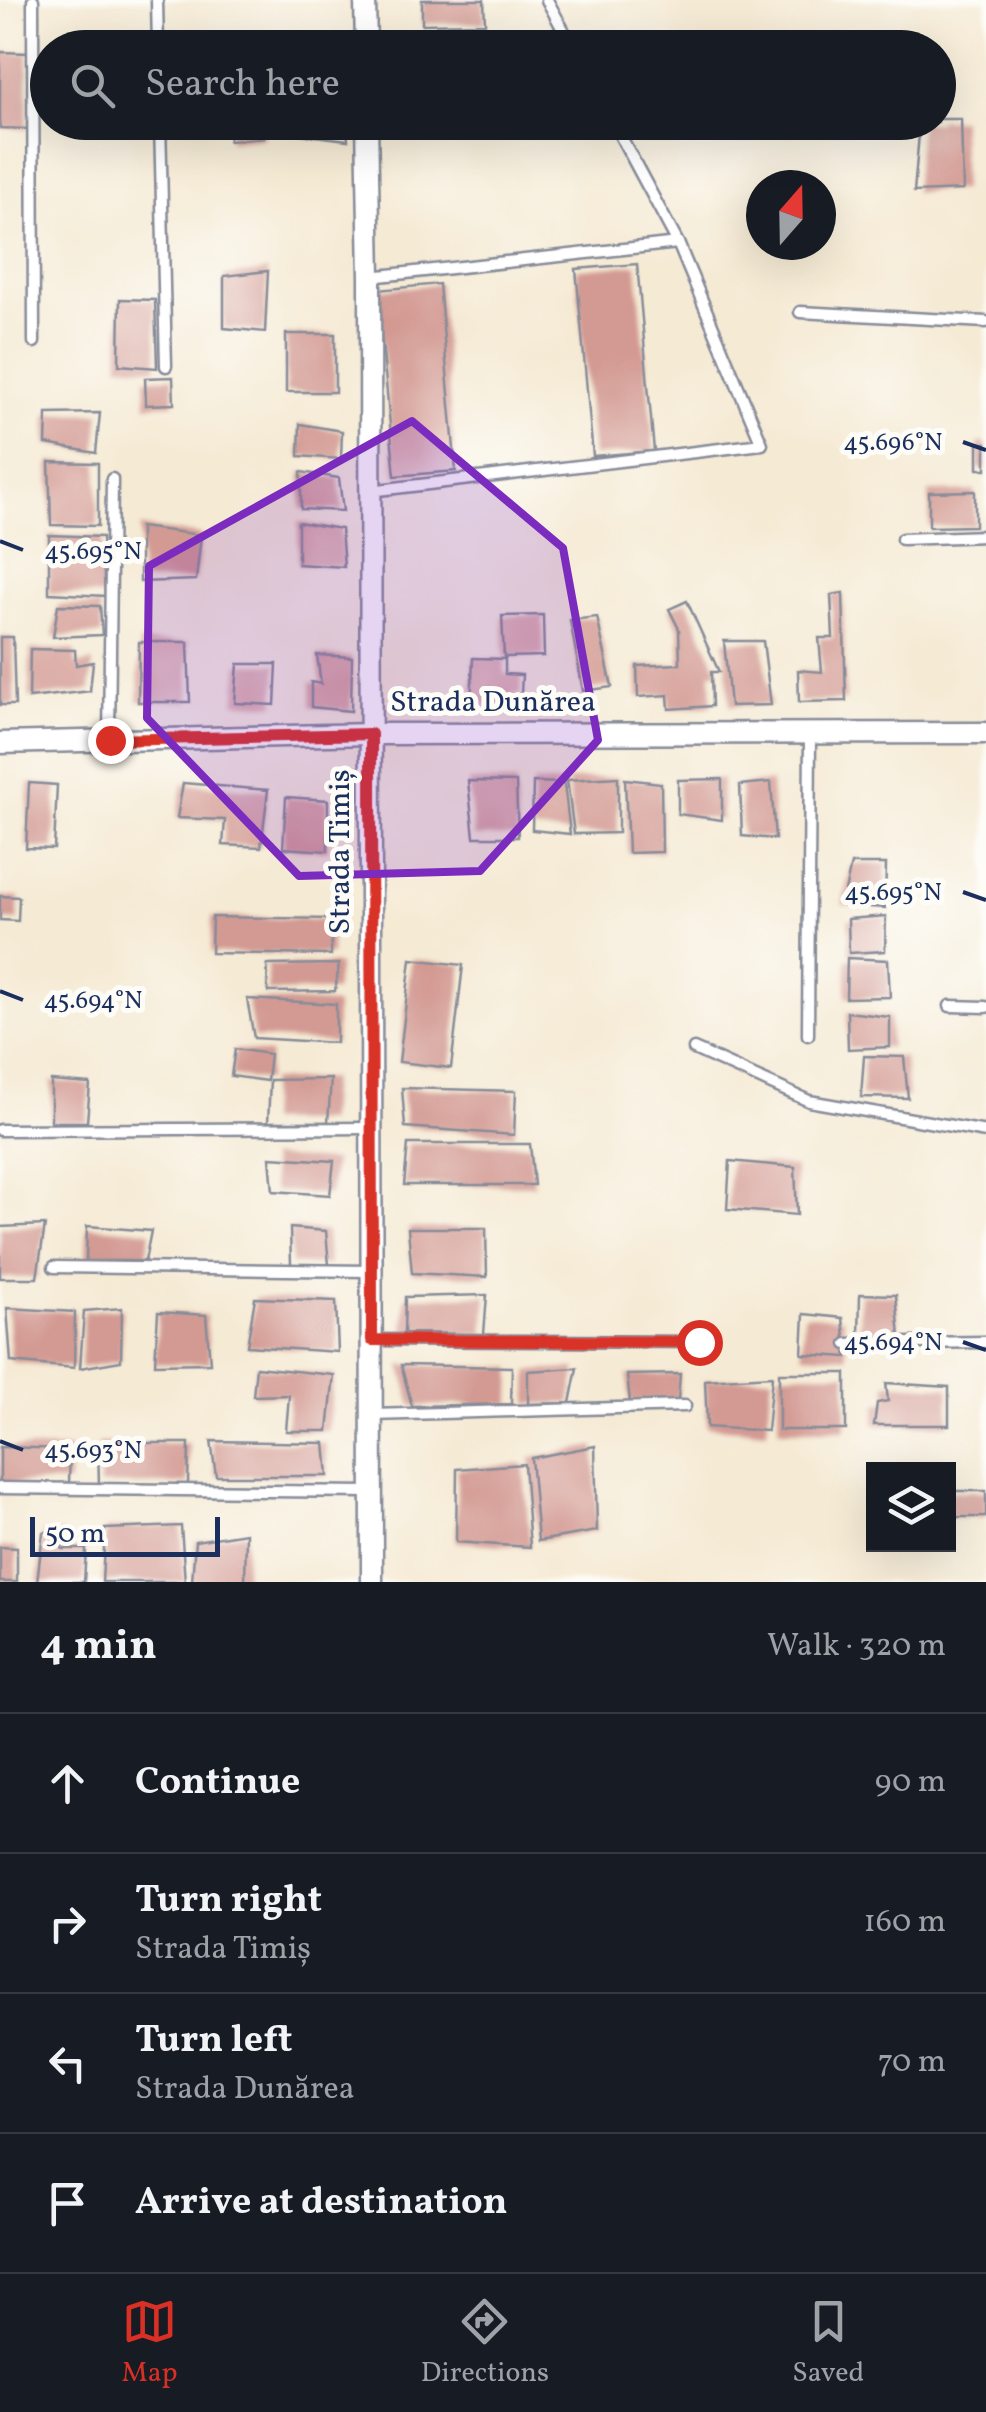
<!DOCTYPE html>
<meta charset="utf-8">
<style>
body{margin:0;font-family:Vollkorn,serif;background:#242831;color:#f1f3f6}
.controls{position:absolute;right:30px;bottom:30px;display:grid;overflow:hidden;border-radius:0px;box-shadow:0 10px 40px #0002}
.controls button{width:90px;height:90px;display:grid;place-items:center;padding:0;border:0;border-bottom:2px solid #363941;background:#171b24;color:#f1f3f6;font:50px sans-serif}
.compass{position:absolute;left:746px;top:170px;width:90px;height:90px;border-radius:50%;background:#171b24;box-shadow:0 10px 40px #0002;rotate:20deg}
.scale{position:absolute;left:30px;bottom:25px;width:190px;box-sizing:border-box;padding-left:10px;border:5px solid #1b2f5e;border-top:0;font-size:28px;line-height:35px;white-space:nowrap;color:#1b2f5e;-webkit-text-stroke:8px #fdfcf7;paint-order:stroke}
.stop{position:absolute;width:30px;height:30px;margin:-22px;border:8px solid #d93025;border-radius:50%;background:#fff}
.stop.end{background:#d93025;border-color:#fff;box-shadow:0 2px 10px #0008}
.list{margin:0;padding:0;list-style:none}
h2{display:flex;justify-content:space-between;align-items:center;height:130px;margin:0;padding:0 40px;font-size:42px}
h2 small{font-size:32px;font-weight:400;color:#9ea1a6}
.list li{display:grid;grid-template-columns:65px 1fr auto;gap:30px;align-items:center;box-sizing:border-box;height:140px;padding:0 40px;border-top:2px solid #363941}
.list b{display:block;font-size:38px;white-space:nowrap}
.list p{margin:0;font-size:32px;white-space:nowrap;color:#9ea1a6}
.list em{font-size:32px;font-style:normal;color:#9ea1a6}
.icon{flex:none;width:55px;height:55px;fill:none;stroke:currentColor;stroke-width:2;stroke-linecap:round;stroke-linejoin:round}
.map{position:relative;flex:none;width:986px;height:1582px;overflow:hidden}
.search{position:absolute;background:#171b24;box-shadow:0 10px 40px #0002;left:30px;right:30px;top:30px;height:110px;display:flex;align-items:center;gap:25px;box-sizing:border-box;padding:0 35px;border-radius:55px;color:#9ea1a6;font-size:38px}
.sheet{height:690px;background:#171b24}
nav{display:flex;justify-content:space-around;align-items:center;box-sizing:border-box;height:140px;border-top:2px solid #363941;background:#171b24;font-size:28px;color:#9ea1a6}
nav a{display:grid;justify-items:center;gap:5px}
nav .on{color:#d93025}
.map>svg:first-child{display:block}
</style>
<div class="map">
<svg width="986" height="1582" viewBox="0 0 986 1582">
<rect width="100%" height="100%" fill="#fdfcf7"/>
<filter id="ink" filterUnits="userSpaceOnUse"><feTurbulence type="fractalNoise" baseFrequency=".01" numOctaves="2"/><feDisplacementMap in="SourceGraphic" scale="20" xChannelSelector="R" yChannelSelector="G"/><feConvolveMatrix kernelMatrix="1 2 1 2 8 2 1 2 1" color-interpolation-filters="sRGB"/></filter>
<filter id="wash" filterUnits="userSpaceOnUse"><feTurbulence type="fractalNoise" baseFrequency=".0048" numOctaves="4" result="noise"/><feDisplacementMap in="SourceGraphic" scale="40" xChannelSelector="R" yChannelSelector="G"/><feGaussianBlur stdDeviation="2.25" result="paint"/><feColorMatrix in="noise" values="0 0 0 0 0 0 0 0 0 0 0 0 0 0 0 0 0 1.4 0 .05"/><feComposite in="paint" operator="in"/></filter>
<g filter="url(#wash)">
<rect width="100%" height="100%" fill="#f5ead4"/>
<g id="blocks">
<g fill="#d39a93">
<polygon points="422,0 484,0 485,23 422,24"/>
<polygon points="345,39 345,48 299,48 299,45"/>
<polygon points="0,52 28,53 27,129 0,128"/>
<polygon points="938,119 961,119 963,190 914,192 920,122 938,122"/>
<polygon points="79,122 116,122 116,131 79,124"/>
<polygon points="231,122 264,122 264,138 229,141"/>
<polygon points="290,122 347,122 348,140 289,133"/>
<polygon points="410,122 444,122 443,136 414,137"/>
<polygon points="637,264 654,451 593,456 576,269"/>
<polygon points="268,271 265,332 224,328 224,276"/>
<polygon points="439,284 456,471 395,476 377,290"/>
<polygon points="120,299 155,300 157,368 119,365"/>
<rect x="286" y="334" width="49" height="58"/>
<polygon points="173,377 174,404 146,405 145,378"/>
<polygon points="100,413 96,453 46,444 47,414"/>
<polygon points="300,424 342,431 341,459 299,456"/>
<rect x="978" y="443" width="8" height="26"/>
<polygon points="49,462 98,463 98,526 51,525"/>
<polygon points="301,472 339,478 343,511 301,509"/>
<polygon points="975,491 975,526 929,527 929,492"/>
<polygon points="298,522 341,529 344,567 298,564"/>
<polygon points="140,527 201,535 196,580 140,582"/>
<polygon points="49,535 102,537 105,596 49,593"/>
<polygon points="843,593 846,701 799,702 798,670 822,672 819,638 833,638 831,595"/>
<polygon points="687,601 719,672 711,672 712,706 669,709 668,695 638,697 637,666 680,664 679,629 669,609"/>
<polygon points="58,605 100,606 102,635 53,637"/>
<polygon points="543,615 544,656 504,657 502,616"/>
<polygon points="597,617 612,687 583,691 570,620"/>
<polygon points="0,637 13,637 15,705 0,705"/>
<polygon points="724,641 763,641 771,705 730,706"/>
<polygon points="139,642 188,642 190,702 138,702"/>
<polygon points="30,649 75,650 76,665 93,662 90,691 29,698"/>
<polygon points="317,655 352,657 351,711 311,707 311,682 321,684"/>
<polygon points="473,658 505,659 505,674 522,675 521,694 514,694 513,708 471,706"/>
<polygon points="238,664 277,664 275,705 235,703"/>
<polygon points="618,777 618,833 574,834 567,780"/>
<polygon points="625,779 661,783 662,852 628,853"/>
<polygon points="722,779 722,820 678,814 678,780"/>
<polygon points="468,781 516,782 518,837 474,837"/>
<polygon points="533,782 564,783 570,834 532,830"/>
<polygon points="771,782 775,839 742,836 740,785"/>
<polygon points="29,783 57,785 54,849 26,848"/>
<polygon points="183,783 268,790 261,847 223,845 225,820 177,818"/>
<polygon points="286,797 328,800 328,851 283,848"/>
<polygon points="851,864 886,864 885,908 842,905"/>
<polygon points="0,896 19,897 18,921 0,920"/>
<polygon points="886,916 885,951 849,953 848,919"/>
<polygon points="212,917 332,919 331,955 211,953"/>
<polygon points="847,958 888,960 890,997 846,998"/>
<polygon points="411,959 463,965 451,1068 399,1062"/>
<polygon points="339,964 335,991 268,992 267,965"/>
<polygon points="247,999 336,1004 336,1043 254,1038"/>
<polygon points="847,1012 890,1017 890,1047 848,1049"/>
<polygon points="235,1049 270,1054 267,1081 231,1076"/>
<polygon points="864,1056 904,1057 908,1098 861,1097"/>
<polygon points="331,1079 328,1122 268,1122 270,1080"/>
<polygon points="51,1081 90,1084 87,1122 51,1122"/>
<polygon points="402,1088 516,1091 514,1135 405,1127"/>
<polygon points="408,1144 530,1144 534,1185 404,1185"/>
<polygon points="270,1157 334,1161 330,1195 273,1191"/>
<polygon points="730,1161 795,1167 797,1215 727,1209"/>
<polygon points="45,1225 37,1278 0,1278 0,1227"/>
<polygon points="87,1226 151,1231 145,1261 86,1261"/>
<polygon points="290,1228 326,1231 329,1265 291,1264"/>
<polygon points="408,1228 486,1228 487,1277 412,1273"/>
<polygon points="860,1294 896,1295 900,1337 859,1335"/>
<polygon points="487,1295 484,1334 404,1333 405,1297"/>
<polygon points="255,1298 336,1301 338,1352 247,1346"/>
<polygon points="7,1308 75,1312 74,1368 11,1362"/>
<polygon points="122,1308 121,1361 80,1368 84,1311"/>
<polygon points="158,1312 206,1315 210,1363 155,1364"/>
<polygon points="804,1314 843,1318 847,1357 802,1354"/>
<polygon points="401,1365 512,1367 511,1404 412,1406"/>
<polygon points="256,1367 334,1375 328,1431 286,1431 289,1395 253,1396"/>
<polygon points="577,1368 570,1403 528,1404 528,1371"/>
<rect x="779" y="1373" width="67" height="57"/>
<polygon points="680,1374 678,1400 630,1402 627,1375"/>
<polygon points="772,1376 767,1431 707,1427 705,1380"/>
<polygon points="886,1383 949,1387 949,1425 874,1425 877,1403 888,1401"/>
<polygon points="211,1441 325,1443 328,1476 216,1476"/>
<polygon points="98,1443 189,1443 188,1484 99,1485"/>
<polygon points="595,1446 597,1531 538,1541 531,1458"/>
<polygon points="0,1447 70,1449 69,1483 0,1483"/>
<polygon points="524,1464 530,1547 456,1542 457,1469"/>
<rect x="948" y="1491" width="38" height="26"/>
<polygon points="181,1526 185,1582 102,1582 105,1529"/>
<polygon points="43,1532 63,1532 62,1549 86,1549 84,1582 37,1582"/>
<polygon points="246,1533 245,1582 192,1582 195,1541"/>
<polygon points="0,1547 17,1548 17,1582 0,1582"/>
</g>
</g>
</g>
<g filter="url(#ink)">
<use href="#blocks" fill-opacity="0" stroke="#888c99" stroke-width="2.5"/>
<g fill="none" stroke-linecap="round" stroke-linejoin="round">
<defs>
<g id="lane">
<polyline points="33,0 34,342"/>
<polyline points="157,0 158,48"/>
<polyline points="547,0 573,48"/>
<polyline points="160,122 166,366"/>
<polyline points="370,277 678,243"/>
<polyline points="800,312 986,322"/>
<polyline points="370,491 762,444 678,243 613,122"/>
<polyline points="902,539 986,536"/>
<polyline points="109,740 112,479"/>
<polyline points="950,1006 986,1007"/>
<polyline points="808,1035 810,733"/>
<polyline points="694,1049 809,1101 986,1132"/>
<polyline points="0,1130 371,1128"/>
<polyline points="54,1267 371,1271"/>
<polyline points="372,1340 699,1342"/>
<polyline points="847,1344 986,1342"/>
<polyline points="372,1415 685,1406"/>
<polyline points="0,1488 370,1492"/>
</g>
<g id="street">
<polyline points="365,0 366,48"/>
<polyline points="367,122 370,277 372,1582"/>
<polyline points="0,743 371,734 986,733"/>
</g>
</defs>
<use href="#lane" stroke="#888c99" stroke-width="15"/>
<use href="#street" stroke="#888c99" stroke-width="25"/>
<use href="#lane" stroke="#fff" stroke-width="10"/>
<use href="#street" stroke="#fff" stroke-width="20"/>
</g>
</g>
<g fill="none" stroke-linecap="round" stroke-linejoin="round" filter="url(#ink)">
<polyline stroke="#d93025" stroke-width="12" points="110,740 371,734 372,1340 699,1342"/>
</g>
<path fill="#7b2cbf" fill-opacity="0.2" stroke="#7b2cbf" stroke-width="8" stroke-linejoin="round" d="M412 421 563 548 598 740 480 871 299 876 147 718 149 566Z"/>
<path fill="none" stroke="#1b2f5e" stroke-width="4" d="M963 442 986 450M0 541 23 550M963 892 986 900M0 991 23 1000M963 1342 986 1350M0 1441 23 1450"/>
<g text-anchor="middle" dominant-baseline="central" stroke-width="10" stroke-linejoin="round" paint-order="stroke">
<g font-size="30" fill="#1b2f5e" stroke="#fdfcf7">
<text x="493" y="703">Strada Dunărea</text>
<text transform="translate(341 852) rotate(-90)">Strada Timiș</text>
</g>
</g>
<g font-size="25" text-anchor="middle" fill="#1b2f5e" stroke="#fdfcf7" stroke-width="10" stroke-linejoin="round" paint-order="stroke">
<text x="893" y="450">45.696°N</text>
<text x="93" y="559">45.695°N</text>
<text x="893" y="900">45.695°N</text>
<text x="93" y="1008">45.694°N</text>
<text x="893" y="1350">45.694°N</text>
<text x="93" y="1458">45.693°N</text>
</g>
</svg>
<div class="controls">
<button><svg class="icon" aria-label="layers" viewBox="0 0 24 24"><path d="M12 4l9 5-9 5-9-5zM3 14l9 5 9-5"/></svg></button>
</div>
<svg class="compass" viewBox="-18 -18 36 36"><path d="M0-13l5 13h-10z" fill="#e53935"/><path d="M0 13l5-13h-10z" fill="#9ea1a6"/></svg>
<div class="scale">50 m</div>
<div class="stop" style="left:699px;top:1342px"></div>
<div class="stop end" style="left:110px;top:740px"></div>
<div class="search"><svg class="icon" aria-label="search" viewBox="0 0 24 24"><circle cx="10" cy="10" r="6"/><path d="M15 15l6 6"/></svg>Search here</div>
</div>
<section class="sheet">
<h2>4 min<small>Walk · 320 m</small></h2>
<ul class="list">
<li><svg class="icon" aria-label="ahead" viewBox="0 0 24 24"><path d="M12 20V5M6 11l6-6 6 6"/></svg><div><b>Continue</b></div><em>90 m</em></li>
<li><svg class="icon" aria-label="right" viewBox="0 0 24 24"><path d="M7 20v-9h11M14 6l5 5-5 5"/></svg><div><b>Turn right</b><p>Strada Timiș</p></div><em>160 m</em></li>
<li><svg class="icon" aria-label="left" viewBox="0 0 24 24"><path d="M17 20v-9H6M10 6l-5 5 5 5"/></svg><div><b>Turn left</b><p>Strada Dunărea</p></div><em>70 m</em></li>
<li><svg class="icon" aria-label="arrive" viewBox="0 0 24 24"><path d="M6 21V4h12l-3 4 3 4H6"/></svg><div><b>Arrive at destination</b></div></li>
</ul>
</section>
<nav>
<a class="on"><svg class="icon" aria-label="map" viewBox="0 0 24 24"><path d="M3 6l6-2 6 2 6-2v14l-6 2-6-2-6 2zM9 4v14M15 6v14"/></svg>Map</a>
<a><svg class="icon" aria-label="directions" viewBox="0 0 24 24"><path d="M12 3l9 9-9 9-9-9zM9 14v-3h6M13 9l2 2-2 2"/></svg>Directions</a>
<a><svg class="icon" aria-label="saved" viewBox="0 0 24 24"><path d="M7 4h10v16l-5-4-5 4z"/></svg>Saved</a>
</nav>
